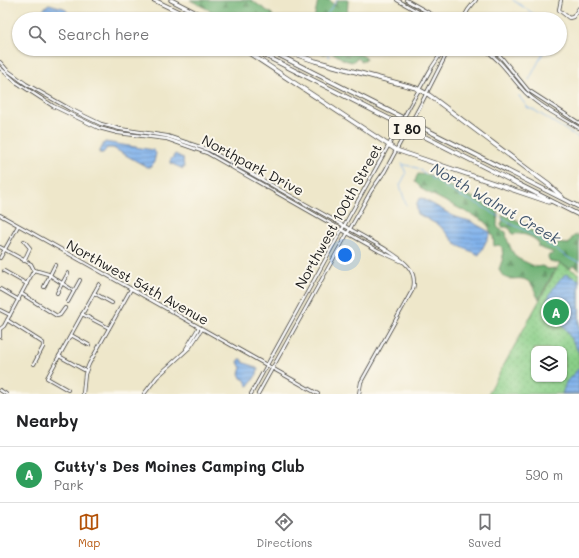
<!DOCTYPE html>
<style>
body{margin:0;font-family:Mali,sans-serif;background:#f6f6f6;color:#202124}
.controls{position:absolute;right:12px;bottom:12px;display:grid;overflow:hidden;border-radius:8px;box-shadow:0 1px 3px #0004}
.controls button{width:36px;height:36px;display:grid;place-items:center;padding:0;border:0;border-bottom:1px solid #e0e0e0;background:#fff;color:#202124;font:20px sans-serif}
.you{position:absolute;left:345px;top:255px;width:14px;height:14px;margin:-10px;border:3px solid #fff;border-radius:50%;background:#1a73e8;box-shadow:0 0 0 6px #1a73e833}
.badge{display:grid;place-items:center;width:26px;height:26px;border-radius:50%;background:#b45309;color:#fff;font-size:13px;font-weight:700}
.pin{position:absolute;translate:-50% -50%;border:2px solid #fff;box-shadow:0 1px 4px #0006}
.list{margin:0;padding:0;list-style:none}
h2{display:flex;justify-content:space-between;align-items:center;height:52px;margin:0;padding:0 16px;font-size:17px}
h2 small{font-size:13px;font-weight:400;color:#757577}
.list li{display:grid;grid-template-columns:26px 1fr auto;gap:12px;align-items:center;box-sizing:border-box;height:56px;padding:0 16px;border-top:1px solid #e0e0e0}
.list b{display:block;font-size:15px;white-space:nowrap}
.list p{margin:0;font-size:13px;white-space:nowrap;color:#757577}
.list em{font-size:13px;font-style:normal;color:#757577}
.icon{flex:none;width:22px;height:22px;fill:none;stroke:currentColor;stroke-width:2;stroke-linecap:round;stroke-linejoin:round}
.map{position:relative;flex:none;width:579px;height:394px;overflow:hidden}
.search{position:absolute;background:#fff;box-shadow:0 1px 3px #0004;left:12px;right:12px;top:12px;height:44px;display:flex;align-items:center;gap:10px;box-sizing:border-box;padding:0 14px;border-radius:22px;color:#757577;font-size:15px}
.sheet{height:108px;background:#fff}
nav{display:flex;justify-content:space-around;align-items:center;box-sizing:border-box;height:56px;border-top:1px solid #e0e0e0;background:#fff;font-size:11px;color:#757577}
nav a{display:grid;justify-items:center;gap:2px}
nav .on{color:#b45309}
.map>svg:first-child{display:block}
</style>
<div class="map">
<svg width="579" height="394" viewBox="0 0 579 394">
<defs>
<pattern id="forest-firs" width="22" height="20" patternUnits="userSpaceOnUse"><rect width="22" height="20" fill="#6eb174"/><path d="M5 1l3.5 6h-7zM16 11l3.5 6h-7z" fill="#5a8f5e"/></pattern>
<pattern id="park-dots" width="8" height="8" patternUnits="userSpaceOnUse"><rect width="8" height="8" fill="#89ce87"/><path d="M2 2h.1M6 6h.1" fill="none" stroke="#76b074" stroke-width="1.8" stroke-linecap="round"/></pattern>
<pattern id="water-rules" width="6" height="5" patternUnits="userSpaceOnUse"><rect width="6" height="5" fill="#7fb1eb"/><path d="M0 2.5h6" fill="none" stroke="#678fbe"/></pattern>
</defs>
<rect width="100%" height="100%" fill="#fbf7ec"/>
<filter id="ink" filterUnits="userSpaceOnUse"><feTurbulence type="fractalNoise" baseFrequency=".025" numOctaves="2"/><feDisplacementMap in="SourceGraphic" scale="8" xChannelSelector="R" yChannelSelector="G"/><feConvolveMatrix kernelMatrix="1 2 1 2 8 2 1 2 1" color-interpolation-filters="sRGB"/></filter>
<filter id="wash" filterUnits="userSpaceOnUse"><feTurbulence type="fractalNoise" baseFrequency=".012" numOctaves="4" result="noise"/><feDisplacementMap in="SourceGraphic" scale="16" xChannelSelector="R" yChannelSelector="G"/><feGaussianBlur stdDeviation="0.9" result="paint"/><feColorMatrix in="noise" values="0 0 0 0 0 0 0 0 0 0 0 0 0 0 0 0 0 1.4 0 .05"/><feComposite in="paint" operator="in"/></filter>
<g filter="url(#wash)">
<rect width="100%" height="100%" fill="#eee7ca"/>
<g fill="url(#forest-firs)" stroke="#456648">
<polygon points="190,0 251,0 272,14 274,19 226,19"/>
<polygon points="318,0 330,0 333,4 335,5 338,0 348,0 347,19 314,19"/>
<polygon points="316,49 346,49 352,52 362,55 366,58 366,59 362,61 357,58 352,62 344,60 330,51 324,54"/>
<path d="M418 174 430 175 449 186 459 189 469 196 481 201 489 207 495 208 498 210 497 226 499 229 506 232 507 239 512 251 517 258 536 267 542 266 548 269 556 268 539 299C535 294 535 287 529 282 518 273 506 287 499 269L503 258 502 247 499 245 494 246 493 236 486 222 423 190 415 182 416 178Z"/>
<path d="M502 215C509 215 518 221 525 224L527 229 540 233 546 241 549 243 569 244C571 240 572 235 579 235V270L575 266H573L570 268 560 263C554 263 550 264 548 257L549 255 553 254 552 252 538 247V242C531 235 521 233 512 234L511 230 507 227H502L501 225 503 221Z"/>
</g>
<path fill="url(#park-dots)" stroke="#527552" fill-rule="evenodd" d="M560 263 579 274V394H488ZM534 349H564V379H534Z"/>
<g fill="url(#water-rules)" stroke="#4e6684">
<polygon points="49,4 64,8 67,11 67,16 64,19 38,19 46,6"/>
<polygon points="105,142 153,150 156,153 154,162 151,167 147,167 113,148 107,148 103,153 99,153 104,143"/>
<polygon points="175,154 183,158 184,168 183,169 170,163 170,161"/>
<path d="M422 198 455 217 470 221 490 232V234L479 255 457 245 440 226 418 214C416 209 416 203 419 199Z"/>
<path d="M566 274 579 280V353L566 330 558 319 546 304C549 294 557 280 566 274Z"/>
<polygon points="240,359 242,359 244,363 251,365 258,369 257,374 249,386 247,385 245,380 241,378 239,373 241,368 238,362"/>
<polygon points="579,368 579,394 562,394 566,382"/>
</g>
<g fill="none" stroke-linecap="round" stroke-linejoin="round">
<g stroke="#7fb1eb" stroke-width="1">
<path d="M513 0C522 7 532 11 539 19"/>
<polyline points="327,19 327,14 337,0"/>
<polyline points="327,49 329,57"/>
<polyline points="529,80 545,49"/>
<polyline points="519,96 528,108 534,110 579,138"/>
<polyline points="402,164 417,168 456,194 478,204 511,224 523,229 569,258 579,262"/>
<polyline points="403,165 406,174 400,185 406,205"/>
</g>
</g>
</g>
<g filter="url(#ink)">
<g fill="none" stroke-linecap="round" stroke-linejoin="round">
<defs>
<g id="minor">
<polyline points="397,0 431,19"/>
<polyline points="406,0 440,19"/>
<polyline points="561,0 559,10 569,18 573,17 579,8"/>
<polyline points="463,19 468,10 476,0"/>
<path d="M484 49C501 60 511 77 525 92 540 107 561 117 579 128"/>
<polyline points="491,49 501,57 528,90 579,123"/>
<path d="M0 62 7 70 26 84 70 109 101 124 120 129 167 136 209 150 382 247C397 257 419 267 413 289L361 382 359 394"/>
<polyline points="0,68 16,82 53,106 99,128 118,133 167,139 207,153 379,251 403,262"/>
<polyline points="412,102 432,67 444,49"/>
<polyline points="420,106 449,49"/>
<polyline points="0,215 318,394"/>
<polyline points="0,247 31,264 34,270 4,326 0,329"/>
<polyline points="0,258 18,226"/>
<polyline points="24,261 30,248 24,241"/>
<polyline points="34,270 48,274 74,291"/>
<polyline points="4,271 27,284"/>
<polyline points="44,287 55,265"/>
<polyline points="0,289 19,300"/>
<polyline points="57,293 68,273"/>
<polyline points="94,293 112,303"/>
<polyline points="22,294 57,316 60,315 65,308"/>
<polyline points="68,302 80,280"/>
<polyline points="0,310 10,315"/>
<polyline points="82,314 109,328"/>
<polyline points="7,320 43,343 43,347 34,364"/>
<polyline points="0,331 0,337"/>
<polyline points="71,335 89,345"/>
<polyline points="186,349 199,327"/>
<polyline points="59,356 86,371"/>
<polyline points="0,390 6,394"/>
<polyline points="68,390 47,378 99,284"/>
<polyline points="83,394 85,374 89,364 131,289"/>
<polyline points="144,394 157,377 190,347 202,329"/>
<polyline points="251,394 391,141"/>
<polyline points="258,394 371,191 385,171 399,145"/>
</g>
<g id="highway">
<polyline points="154,0 193,19"/>
<polyline points="171,0 208,19"/>
<polyline points="243,49 396,150 549,202"/>
<polyline points="252,49 579,215"/>
<polyline points="267,49 579,207"/>
<polyline points="280,49 315,61 416,88 429,95 530,171 549,185 562,197"/>
</g>
</defs>
<use href="#minor" stroke="#3c3a36" stroke-width="4"/>
<use href="#highway" stroke="#3c3a36" stroke-width="5"/>
<use href="#minor" stroke="#fff" stroke-width="2.5"/>
<use href="#highway" stroke="#fff" stroke-width="3.5"/>
<defs>
<g id="minor-bridge">
<polyline points="391,141 412,102"/>
<polyline points="399,145 420,106"/>
</g>
</defs>
<use href="#minor-bridge" stroke="#3c3a36" stroke-width="4" stroke-linecap="butt"/>
<use href="#minor-bridge" stroke="#fff" stroke-width="2.5"/>
</g>
</g>
<g text-anchor="middle" dominant-baseline="central" stroke-width="4" stroke-linejoin="round" paint-order="stroke">
<rect fill="#fbf7ec" stroke="#5f5e5a" stroke-width="1" x="389" y="117" width="36" height="22" rx="3"/>
<g font-size="13" font-weight="bold" fill="#1c1c1c">
<text x="407" y="128">I 80</text>
</g>
<g font-size="14" fill="#1c1c1c" stroke="#fbf7ec">
<text transform="translate(253 165) rotate(28)">Northpark Drive</text>
<text transform="translate(338 216) rotate(-61)">Northwest 100th Street</text>
<text transform="translate(138 282) rotate(29)">Northwest 54th Avenue</text>
</g>
<g font-size="15" font-style="italic" fill="#44586f" stroke="#fbf7ec">
<text transform="translate(496 203) rotate(30)">North Walnut Creek</text>
</g>
</g>
</svg>
<div class="controls">
<button><svg class="icon" aria-label="layers" viewBox="0 0 24 24"><path d="M12 4l9 5-9 5-9-5zM3 14l9 5 9-5"/></svg></button>
</div>
<div class="you"></div>
<div class="pin badge" style="left:556px;top:312px;background:#2e9e5b">A</div>
<div class="search"><svg class="icon" aria-label="search" viewBox="0 0 24 24"><circle cx="10" cy="10" r="6"/><path d="M15 15l6 6"/></svg>Search here</div>
</div>
<section class="sheet">
<h2>Nearby<small></small></h2>
<ul class="list">
<li><span class="badge" style="background:#2e9e5b">A</span><div><b>Cutty's Des Moines Camping Club</b><p>Park</p></div><em>590 m</em></li>
</ul>
</section>
<nav>
<a class="on"><svg class="icon" aria-label="map" viewBox="0 0 24 24"><path d="M3 6l6-2 6 2 6-2v14l-6 2-6-2-6 2zM9 4v14M15 6v14"/></svg>Map</a>
<a><svg class="icon" aria-label="directions" viewBox="0 0 24 24"><path d="M12 3l9 9-9 9-9-9zM9 14v-3h6M13 9l2 2-2 2"/></svg>Directions</a>
<a><svg class="icon" aria-label="saved" viewBox="0 0 24 24"><path d="M7 4h10v16l-5-4-5 4z"/></svg>Saved</a>
</nav>
